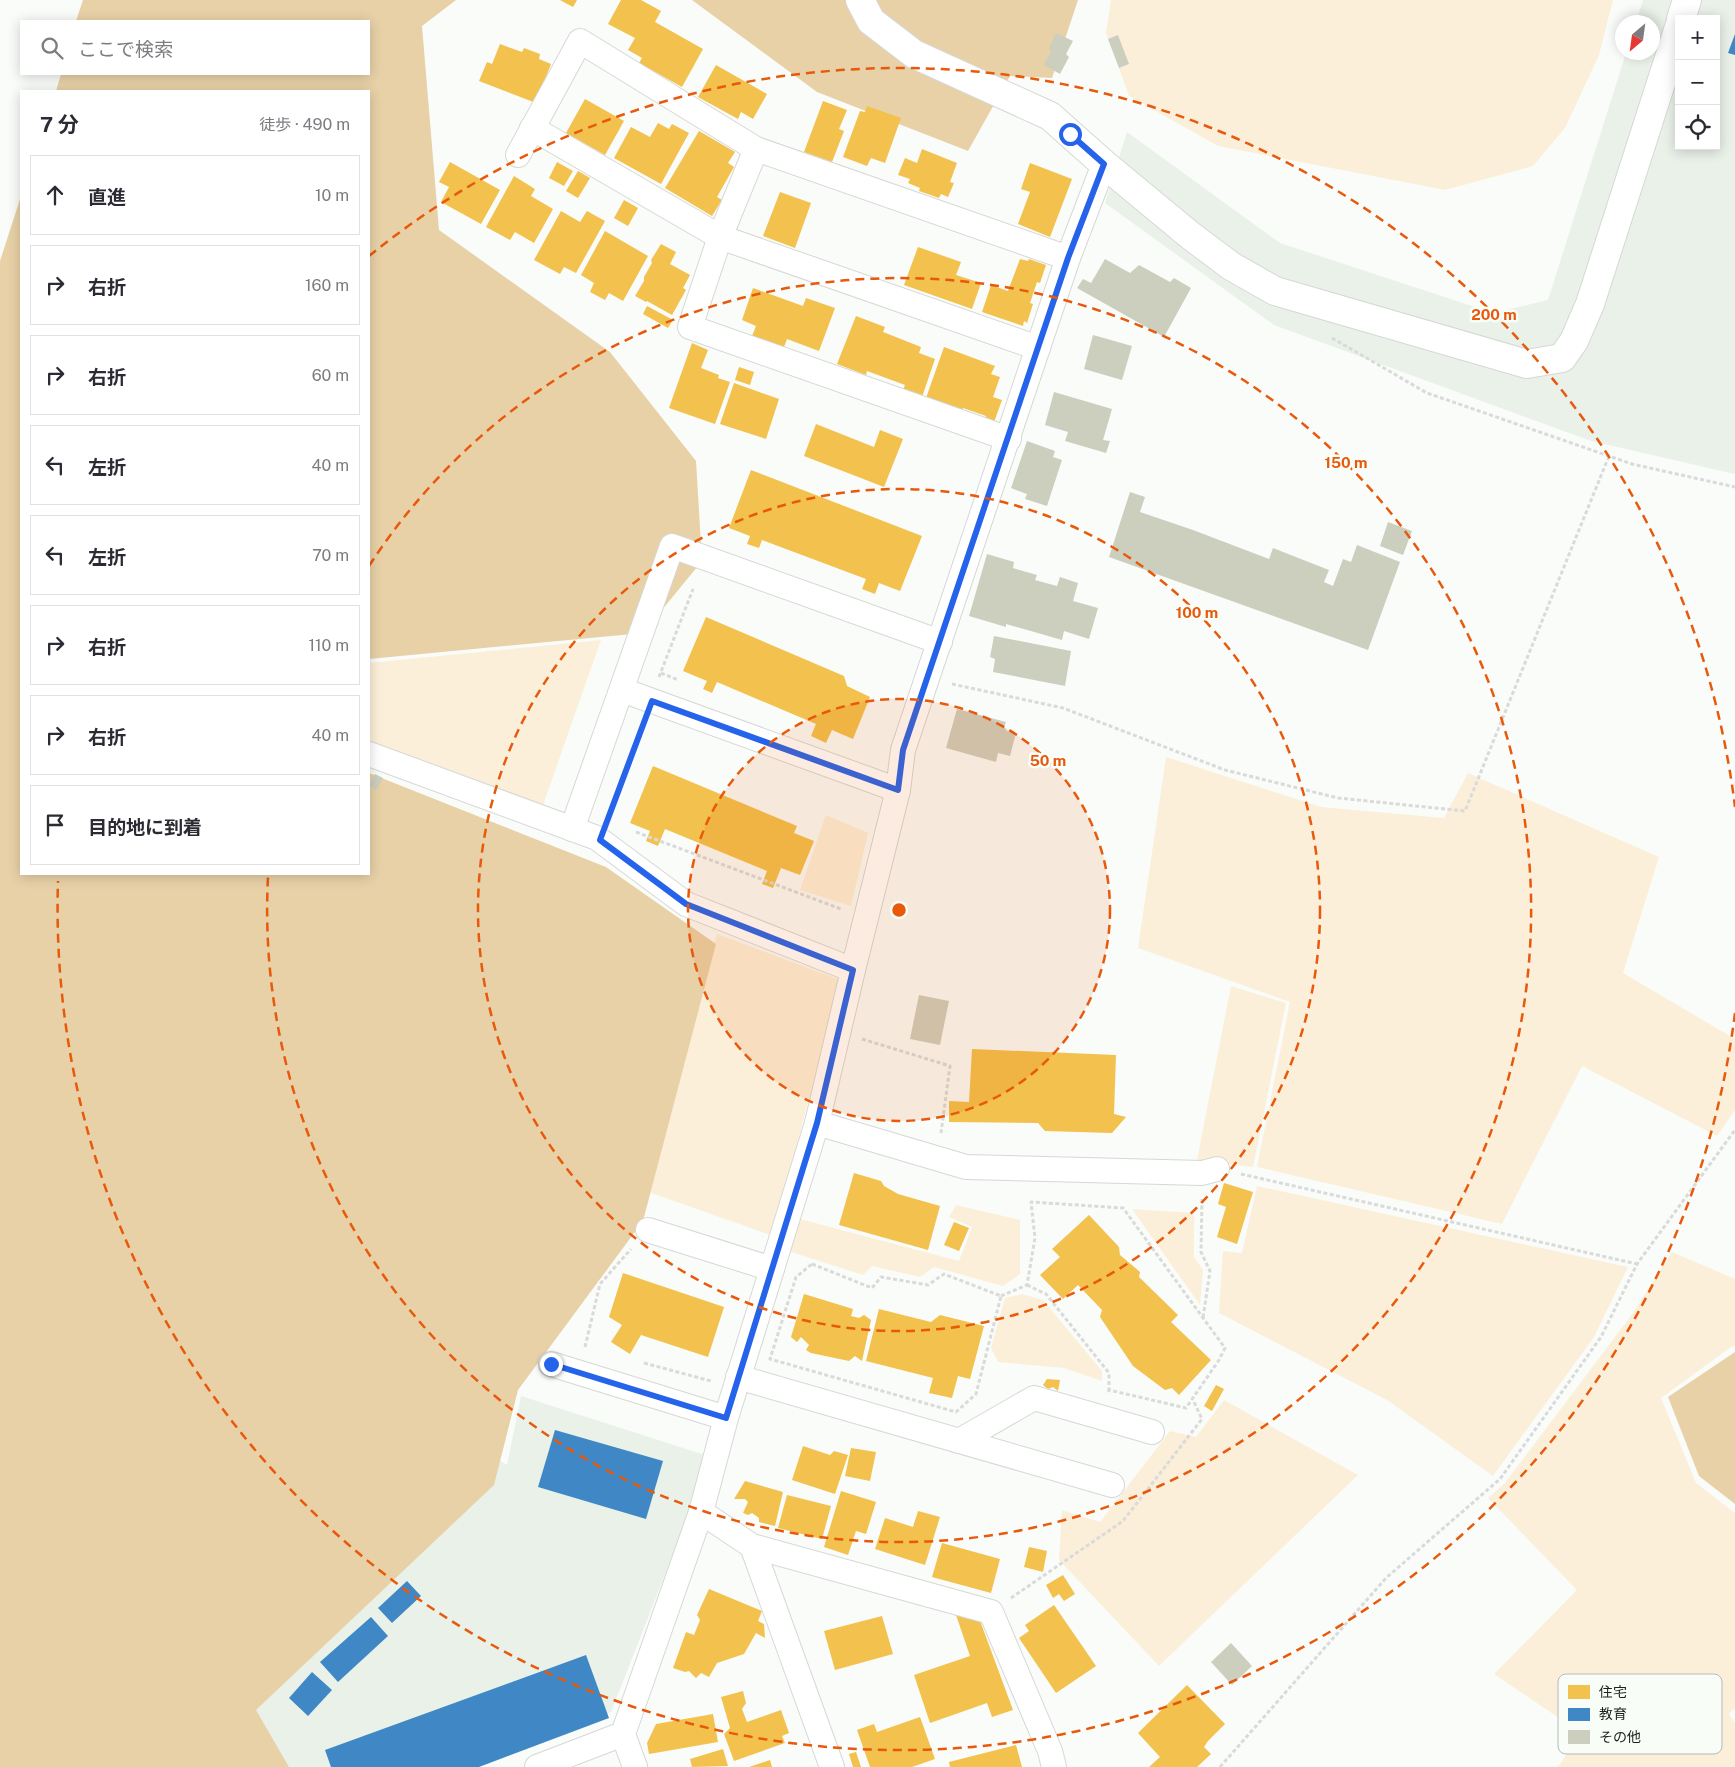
<!DOCTYPE html>
<html lang="ja">
<meta charset="utf-8">
<style>
body{margin:0;font-family:"Public Sans","Noto Sans JP",sans-serif;background:#f2f2f3;color:#2b2b33}
.controls{position:absolute;right:15px;top:15px;display:grid;overflow:hidden;border-radius:0px;box-shadow:0 2px 12px #0003}
.controls button{width:45px;height:45px;display:grid;place-items:center;padding:0;border:0;border-bottom:1px solid #e1e1e2;background:#fff;color:#2b2b33;font:25px sans-serif}
.compass{position:absolute;left:1615px;top:15px;width:45px;height:45px;border-radius:50%;background:#fff;box-shadow:0 2px 12px #0003;rotate:209deg}
.stop{position:absolute;width:15px;height:15px;margin:-11px;border:4px solid #2563eb;border-radius:50%;background:#fff}
.stop.end{background:#2563eb;border-color:#fff;box-shadow:0 1px 5px #0008}
.list{margin:0;padding:0;list-style:none}
h2{display:flex;justify-content:space-between;align-items:center;height:65px;margin:0;padding:0 20px;font-size:21px}
h2 small{font-size:16px;font-weight:400;color:#7c7c81}
.list li{display:grid;grid-template-columns:32px 1fr auto;gap:15px;align-items:center;box-sizing:border-box;height:80px;margin:0 10px 10px;padding:0 10px;border:1px solid #e1e1e2;border-radius:0px}
.list b{display:block;font-size:19px;white-space:nowrap}
.list em{font-size:16px;font-style:normal;color:#7c7c81}
.icon{flex:none;width:28px;height:28px;fill:none;stroke:currentColor;stroke-width:2;stroke-linecap:round;stroke-linejoin:round}
.map{position:relative;flex:none;width:1735px;height:1767px;overflow:hidden}
.search{position:absolute;background:#fff;box-shadow:0 2px 12px #0003;left:20px;top:20px;width:350px;height:55px;display:flex;align-items:center;gap:12px;box-sizing:border-box;padding:0 18px;border-radius:0px;color:#7c7c81;font-size:19px}
.panel{position:absolute;background:#fff;box-shadow:0 2px 12px #0003;left:20px;top:90px;width:350px;height:785px;border-radius:0px}
.map>svg:first-child{display:block}
</style>
<div class="map">
<svg width="1735" height="1767" viewBox="0 0 1735 1767">
<rect width="100%" height="100%" fill="#f9fcf9"/>
<g fill="#e9f1e9" fill-rule="evenodd">
<path d="M1643 0H1735V474L1591 441 1274 325 1105 203 1127 132 1280 243 1493 313 1548 300 1626 53 1652 52V22H1636ZM1679 19H1716V146H1679Z"/>
<polygon points="301,1334 507,1465 521,1396 711,1457 611,1712 476,1767 256,1767 168,1418"/>
</g>
<g fill="#fcefd9">
<polygon points="1111,0 1613,0 1599,55 1565,128 1533,166 1445,190 1218,146 1129,96 1106,33"/>
<polygon points="601,640 542,808 369,742 369,663"/>
<polygon points="1166,757 1321,807 1444,818 1468,773 1659,857 1623,973 1735,1039 1735,1110 1717,1136 1582,1066 1502,1224 1257,1167 1290,1002 1138,948"/>
<polygon points="826,815 868,833 851,906 800,890"/>
<polygon points="717,934 840,980 773,1236 643,1190"/>
<polygon points="1231,986 1286,1003 1253,1167 1197,1160"/>
<polygon points="1257,1186 1628,1267 1594,1337 1493,1476 1387,1400 1219,1313 1223,1251 1242,1253"/>
<polygon points="956,1205 1020,1220 1020,1274 1003,1286 934,1267 920,1277 872,1266 863,1275 788,1251 800,1219 959,1261 972,1227 949,1217"/>
<polygon points="1132,1209 1194,1213 1194,1257 1203,1270 1200,1305"/>
<polygon points="1672,1252 1735,1279 1735,1346 1731,1347 1661,1398 1696,1483 1735,1513 1735,1708 1729,1714 1735,1723 1735,1767 1558,1767 1581,1733 1494,1674 1577,1590 1488,1498 1505,1483 1633,1313"/>
<polygon points="1022,1294 1043,1300 1102,1371 1102,1381 1064,1368 998,1362 991,1348 1005,1298"/>
<polygon points="1224,1400 1358,1475 1159,1666 1059,1560 1062,1510 1100,1522 1170,1431 1196,1437"/>
</g>
<g fill="#e8d1a7">
<polygon points="83,0 456,0 422,26 439,230 610,352 696,461 702,561 643,633 369,659 369,91 56,91 61,74 369,74 369,21 76,21"/>
<polygon points="692,0 1078,0 1052,78 1010,76 968,151 817,92"/>
<polygon points="21,196 21,874 369,874 369,773 606,867 716,944 643,1221 518,1390 494,1485 256,1710 289,1767 0,1767 0,261"/>
<polygon points="1735,1352 1735,1504 1699,1476 1668,1397"/>
</g>
<g fill="#f2c14e">
<polygon points="560,0 577,0 573,7"/>
<polygon points="621,0 641,0 661,11 655,22 703,49 682,87 639,63 642,58 628,50 635,38 608,24"/>
<polygon points="500,44 522,52 524,48 540,54 539,59 551,64 536,103 479,81 487,62 492,64"/>
<polygon points="716,65 767,94 753,119 741,112 738,119 698,97"/>
<polygon points="585,99 624,121 605,155 566,133"/>
<polygon points="823,101 847,110 839,129 844,131 832,162 804,152"/>
<polygon points="867,106 901,118 885,163 871,158 867,166 843,157 860,111 865,112"/>
<polygon points="658,123 669,129 672,124 689,133 661,184 614,158 631,127 650,137"/>
<polygon points="699,131 735,152 728,163 734,167 717,197 722,200 712,216 665,188"/>
<polygon points="922,149 957,163 950,182 954,183 948,197 941,194 939,198 919,191 920,188 908,183 910,179 898,175 905,158 917,163"/>
<polygon points="450,162 500,190 481,224 441,202 449,187 439,182"/>
<polygon points="557,162 573,171 564,186 549,178"/>
<polygon points="1030,163 1072,179 1050,237 1018,224 1030,192 1021,189"/>
<polygon points="578,171 590,178 578,198 566,191"/>
<polygon points="514,176 535,189 531,196 553,209 534,243 515,232 510,240 486,227"/>
<polygon points="780,192 811,203 795,248 763,236"/>
<polygon points="624,200 638,208 628,226 614,218"/>
<polygon points="561,211 580,222 587,211 605,221 576,273 564,267 560,274 534,260"/>
<polygon points="605,231 648,256 623,301 609,293 605,300 590,292 594,283 581,275"/>
<polygon points="661,244 676,252 670,264 690,275 683,288 686,290 672,315 647,301 646,302 635,296 644,281 644,277 652,263 651,260"/>
<polygon points="918,247 961,262 956,275 981,283 972,309 904,285"/>
<polygon points="1020,259 1028,261 1029,259 1046,265 1040,283 1037,282 1030,303 1033,304 1027,323 1024,321 1023,326 982,312 991,285 1008,291"/>
<polygon points="753,288 803,306 806,298 835,308 819,351 787,339 784,347 752,336 756,326 742,320"/>
<polygon points="647,306 673,320 668,328 643,314"/>
<polygon points="856,316 885,327 883,332 921,347 919,353 935,359 922,397 903,390 905,385 867,371 866,375 837,364"/>
<polygon points="692,343 708,350 701,368 719,375 718,378 730,382 715,424 669,408"/>
<polygon points="944,347 995,366 991,374 1000,377 993,397 1002,400 994,422 985,419 986,416 963,408 962,411 926,398"/>
<polygon points="739,367 754,372 750,385 735,380"/>
<polygon points="734,383 779,399 766,439 720,424"/>
<polygon points="816,424 874,447 880,430 903,439 884,487 804,456"/>
<polygon points="751,470 922,536 900,591 879,583 875,594 862,589 866,579 762,540 759,548 747,544 750,536 729,528"/>
<polygon points="706,617 844,676 847,686 870,697 853,739 832,730 826,743 811,736 816,724 717,682 712,693 703,689 707,681 683,671"/>
<polygon points="653,766 797,826 794,833 814,841 800,875 781,868 773,888 762,884 767,871 665,829 658,846 646,841 650,831 630,823"/>
<polygon points="972,1049 1116,1055 1114,1114 1126,1117 1112,1133 1045,1131 1038,1123 949,1122 949,1101 969,1102"/>
<polygon points="854,1173 881,1181 884,1186 898,1194 940,1206 928,1250 839,1225"/>
<polygon points="1224,1183 1253,1192 1237,1244 1217,1237 1226,1207 1218,1204"/>
<polygon points="1089,1215 1119,1247 1120,1255 1140,1272 1139,1277 1178,1315 1171,1322 1211,1360 1179,1395 1172,1388 1165,1390 1133,1366 1100,1317 1102,1310 1078,1285 1063,1299 1040,1275 1060,1257 1052,1249"/>
<polygon points="954,1222 969,1228 959,1251 944,1245"/>
<polygon points="623,1273 724,1307 708,1357 641,1335 630,1354 611,1342 622,1325 609,1317"/>
<polygon points="804,1294 853,1309 851,1316 859,1318 864,1315 871,1320 862,1361 855,1356 849,1361 811,1353 806,1350 809,1345 801,1337 797,1342 791,1337"/>
<polygon points="879,1309 931,1322 940,1315 984,1326 970,1379 958,1376 952,1398 929,1393 933,1378 866,1361"/>
<polygon points="1047,1379 1060,1380 1058,1391 1053,1387 1048,1389 1043,1385"/>
<polygon points="1216,1385 1224,1389 1212,1411 1204,1406"/>
<polygon points="803,1446 830,1455 834,1451 848,1455 835,1494 792,1480"/>
<polygon points="851,1448 876,1452 870,1481 845,1476"/>
<polygon points="745,1481 783,1492 775,1526 759,1522 759,1518 752,1513 748,1515 743,1513 748,1502 745,1499 734,1499"/>
<polygon points="841,1491 876,1502 866,1534 856,1531 848,1555 824,1547"/>
<polygon points="787,1495 831,1506 822,1539 778,1528"/>
<polygon points="918,1511 940,1517 925,1565 875,1549 885,1518 913,1527"/>
<polygon points="942,1543 1000,1559 991,1593 932,1577"/>
<polygon points="1029,1547 1047,1551 1043,1572 1024,1567"/>
<polygon points="1063,1575 1075,1594 1064,1601 1059,1594 1053,1598 1046,1585"/>
<polygon points="709,1589 762,1611 758,1621 764,1624 765,1638 756,1633 744,1654 717,1663 709,1677 701,1673 696,1678 689,1671 685,1672 673,1668 686,1632 694,1635 700,1620 697,1615"/>
<polygon points="1054,1605 1096,1666 1056,1693 1019,1638 1029,1631 1025,1625"/>
<polygon points="955,1612 979,1618 1013,1710 992,1717 987,1703 930,1723 914,1675 970,1656"/>
<polygon points="882,1616 893,1654 835,1670 824,1631"/>
<polygon points="1187,1685 1225,1724 1208,1741 1204,1747 1211,1754 1197,1767 1149,1767 1160,1757 1138,1733"/>
<polygon points="743,1691 746,1703 742,1709 747,1722 781,1710 789,1733 782,1736 785,1743 734,1761 724,1734 730,1728 721,1697"/>
<polygon points="713,1714 718,1742 649,1754 647,1743 656,1724"/>
<polygon points="920,1717 935,1759 912,1767 870,1767 857,1730 874,1724 877,1732"/>
<polygon points="1016,1745 1022,1767 950,1767 949,1762"/>
<polygon points="723,1749 728,1766 692,1767 690,1759"/>
<polygon points="856,1752 861,1767 853,1767 849,1754"/>
<polygon points="770,1760 772,1767 749,1767"/>
</g>
<g fill="#3f88c5">
<polygon points="1735,34 1735,55 1728,53"/>
<polygon points="555,1430 663,1461 646,1519 538,1487"/>
<polygon points="407,1581 421,1596 392,1623 378,1608"/>
<polygon points="371,1617 388,1636 338,1682 320,1662"/>
<polygon points="586,1655 609,1718 479,1767 331,1767 325,1750"/>
<polygon points="312,1672 332,1690 308,1716 289,1698"/>
</g>
<g fill="#cccfbe">
<polygon points="1056,33 1073,41 1066,54 1069,57 1060,74 1044,65 1051,51 1049,48"/>
<polygon points="1118,35 1129,64 1119,68 1108,39"/>
<polygon points="1105,259 1130,273 1139,265 1170,282 1174,278 1191,288 1164,337 1077,288 1083,279 1091,283"/>
<polygon points="1093,335 1132,346 1122,380 1084,369"/>
<polygon points="1054,392 1112,409 1103,440 1110,441 1106,453 1065,441 1068,432 1045,425"/>
<polygon points="1027,441 1055,451 1053,457 1062,460 1047,506 1025,499 1027,494 1011,488"/>
<polygon points="1130,492 1145,497 1140,512 1193,530 1269,559 1273,548 1329,570 1324,582 1333,586 1343,559 1351,562 1357,545 1400,562 1368,650 1109,557"/>
<polygon points="1388,522 1412,531 1403,555 1380,546"/>
<polygon points="987,554 1014,562 1013,568 1037,575 1035,580 1057,586 1060,577 1078,583 1073,601 1098,608 1089,639 1064,631 1062,640 1006,624 1006,627 969,616"/>
<polygon points="994,636 1071,651 1065,686 993,672 995,659 990,657"/>
<polygon points="957,709 1006,722 1004,727 1007,731 1016,733 1010,756 998,753 996,762 946,748"/>
<polygon points="375,774 383,778 376,790 369,786"/>
<polygon points="919,995 949,1001 940,1045 910,1039"/>
<polygon points="1231,1643 1252,1666 1232,1685 1211,1662"/>
</g>
<g fill="none" stroke-linecap="round" stroke-linejoin="round">
<defs>
<g id="street">
<polyline points="532,128 720,237 1038,348"/>
<polyline points="756,149 720,237 690,327 1009,439"/>
<polyline points="518,155 580,41 756,149 1068,258"/>
<polyline points="622,690 898,790"/>
<polyline points="369,754 597,838 686,904 853,970"/>
<polyline points="572,829 672,546 940,642"/>
<polyline points="817,1123 966,1167 1202,1173 1217,1169"/>
<polyline points="648,1230 772,1269"/>
<polyline points="551,1364 726,1418"/>
<polyline points="738,1377 1112,1485"/>
<polyline points="959,1441 1034,1398 1152,1432"/>
<polyline points="701,1512 752,1546 991,1612 1050,1751 1054,1767"/>
<polyline points="752,1546 832,1767"/>
<polyline points="537,1767 623,1734"/>
<polyline points="635,1767 623,1734 701,1512 726,1418 817,1123 853,970 898,790 903,750 1068,258 1104,164"/>
</g>
<g id="secondary">
<polyline points="860,0 871,21 914,54 1050,116 1104,164 1191,236 1231,266 1275,291 1527,364 1562,358 1574,341 1590,304 1679,27"/>
<polyline points="1681,19 1687,0"/>
</g>
</defs>
<use href="#street" stroke="#d6d8d6" stroke-width="26"/>
<use href="#secondary" stroke="#d6d8d6" stroke-width="30"/>
<g stroke="#d9dad9" stroke-width="3" stroke-dasharray="4 2.5" stroke-linecap="butt">
<polyline points="1332,338 1427,393 1632,464 1735,487"/>
<polyline points="661,673 678,680"/>
<polyline points="659,677 693,589"/>
<polyline points="952,684 1063,708 1225,770 1338,798 1465,811 1609,456"/>
<polyline points="609,816 642,726"/>
<polyline points="636,832 841,909"/>
<polyline points="862,1039 950,1066 941,1133"/>
<polyline points="1241,1174 1637,1264"/>
<polyline points="1202,1199 1201,1252 1210,1271 1203,1318"/>
<polygon points="812,1264 872,1288 881,1277 928,1285 944,1274 1001,1296 976,1394 956,1412 770,1359 796,1277"/>
<polyline points="1027,1285 1046,1294 1109,1373 1109,1390"/>
<polyline points="1001,1296 1027,1285 1035,1238 1031,1202 1123,1208 1225,1348 1219,1360 1186,1408 1109,1390 1108,1394"/>
<polyline points="585,1347 600,1284 631,1249"/>
<polyline points="644,1363 711,1381"/>
<polyline points="1011,1598 1123,1521 1202,1419 1193,1400"/>
<polyline points="1220,1767 1386,1578 1500,1479 1601,1337 1637,1264 1735,1130"/>
</g>
<use href="#street" stroke="#fefffe" stroke-width="24"/>
<use href="#secondary" stroke="#fefffe" stroke-width="28"/>
</g>
<g fill="none" stroke-linecap="round" stroke-linejoin="round">
<polyline stroke="#2563eb" stroke-width="6" points="551,1364 726,1418 817,1123 853,970 686,904 600,840 652,701 898,790 903,750 1068,258 1104,164 1070,134"/>
</g>
<circle cx="899" cy="910" r="211" fill="#e8590c" fill-opacity=".12"/>
<g fill="none" stroke="#e8590c" stroke-width="2.5" stroke-dasharray="9 6">
<circle cx="899" cy="910" r="211"/>
<circle cx="899" cy="910" r="421"/>
<path d="M369 566A632 632 0 1 1 268 877"/>
<path d="M1735 1013A842 842 0 0 1 58 881M369 256A842 842 0 0 1 1735 807"/>
</g>
<rect x="1558" y="1674" width="164" height="80" rx="8" fill="#f8fdf8" stroke="#b6bab6" stroke-width="1"/>
<rect x="1568" y="1685" width="22" height="14" fill="#f2c14e"/>
<rect x="1568" y="1708" width="22" height="13" fill="#3f88c5"/>
<rect x="1568" y="1730" width="22" height="14" fill="#cccfbe"/>
<g font-size="14" fill="#1d1f1d">
<text x="1599" y="1697">住宅</text>
<text x="1599" y="1719">教育</text>
<text x="1599" y="1742">その他</text>
</g>
<circle cx="899" cy="910" r="8" fill="#e8590c" stroke="#f8fdf8" stroke-width="2.5"/>
<g font-size="15" text-anchor="middle" font-weight="bold" fill="#e8590c" stroke="#f8fdf8" stroke-width="5" stroke-linejoin="round" paint-order="stroke">
<text x="1494" y="320">200 m</text>
<text x="1346" y="468">150 m</text>
<text x="1197" y="618">100 m</text>
<text x="1048" y="766">50 m</text>
</g>
</svg>
<div class="controls">
<button>+</button>
<button>−</button>
<button><svg class="icon" aria-label="locate" viewBox="0 0 24 24"><circle cx="12" cy="12" r="6"/><path d="M12 2v4M12 18v4M2 12h4M18 12h4"/></svg></button>
</div>
<svg class="compass" viewBox="-18 -18 36 36"><path d="M0-13l5 13h-10z" fill="#e53935"/><path d="M0 13l5-13h-10z" fill="#7c7c81"/></svg>
<div class="stop" style="left:1070px;top:134px"></div>
<div class="stop end" style="left:551px;top:1364px"></div>
<div class="search"><svg class="icon" aria-label="search" viewBox="0 0 24 24"><circle cx="10" cy="10" r="6"/><path d="M15 15l6 6"/></svg>ここで検索</div>
<section class="panel">
<h2>7 分<small>徒歩 · 490 m</small></h2>
<ul class="list">
<li><svg class="icon" aria-label="ahead" viewBox="0 0 24 24"><path d="M12 20V5M6 11l6-6 6 6"/></svg><div><b>直進</b></div><em>10 m</em></li>
<li><svg class="icon" aria-label="right" viewBox="0 0 24 24"><path d="M7 20v-9h11M14 6l5 5-5 5"/></svg><div><b>右折</b></div><em>160 m</em></li>
<li><svg class="icon" aria-label="right" viewBox="0 0 24 24"><path d="M7 20v-9h11M14 6l5 5-5 5"/></svg><div><b>右折</b></div><em>60 m</em></li>
<li><svg class="icon" aria-label="left" viewBox="0 0 24 24"><path d="M17 20v-9H6M10 6l-5 5 5 5"/></svg><div><b>左折</b></div><em>40 m</em></li>
<li><svg class="icon" aria-label="left" viewBox="0 0 24 24"><path d="M17 20v-9H6M10 6l-5 5 5 5"/></svg><div><b>左折</b></div><em>70 m</em></li>
<li><svg class="icon" aria-label="right" viewBox="0 0 24 24"><path d="M7 20v-9h11M14 6l5 5-5 5"/></svg><div><b>右折</b></div><em>110 m</em></li>
<li><svg class="icon" aria-label="right" viewBox="0 0 24 24"><path d="M7 20v-9h11M14 6l5 5-5 5"/></svg><div><b>右折</b></div><em>40 m</em></li>
<li><svg class="icon" aria-label="arrive" viewBox="0 0 24 24"><path d="M6 21V4h12l-3 4 3 4H6"/></svg><div><b>目的地に到着</b></div></li>
</ul>
</section>
</div>
